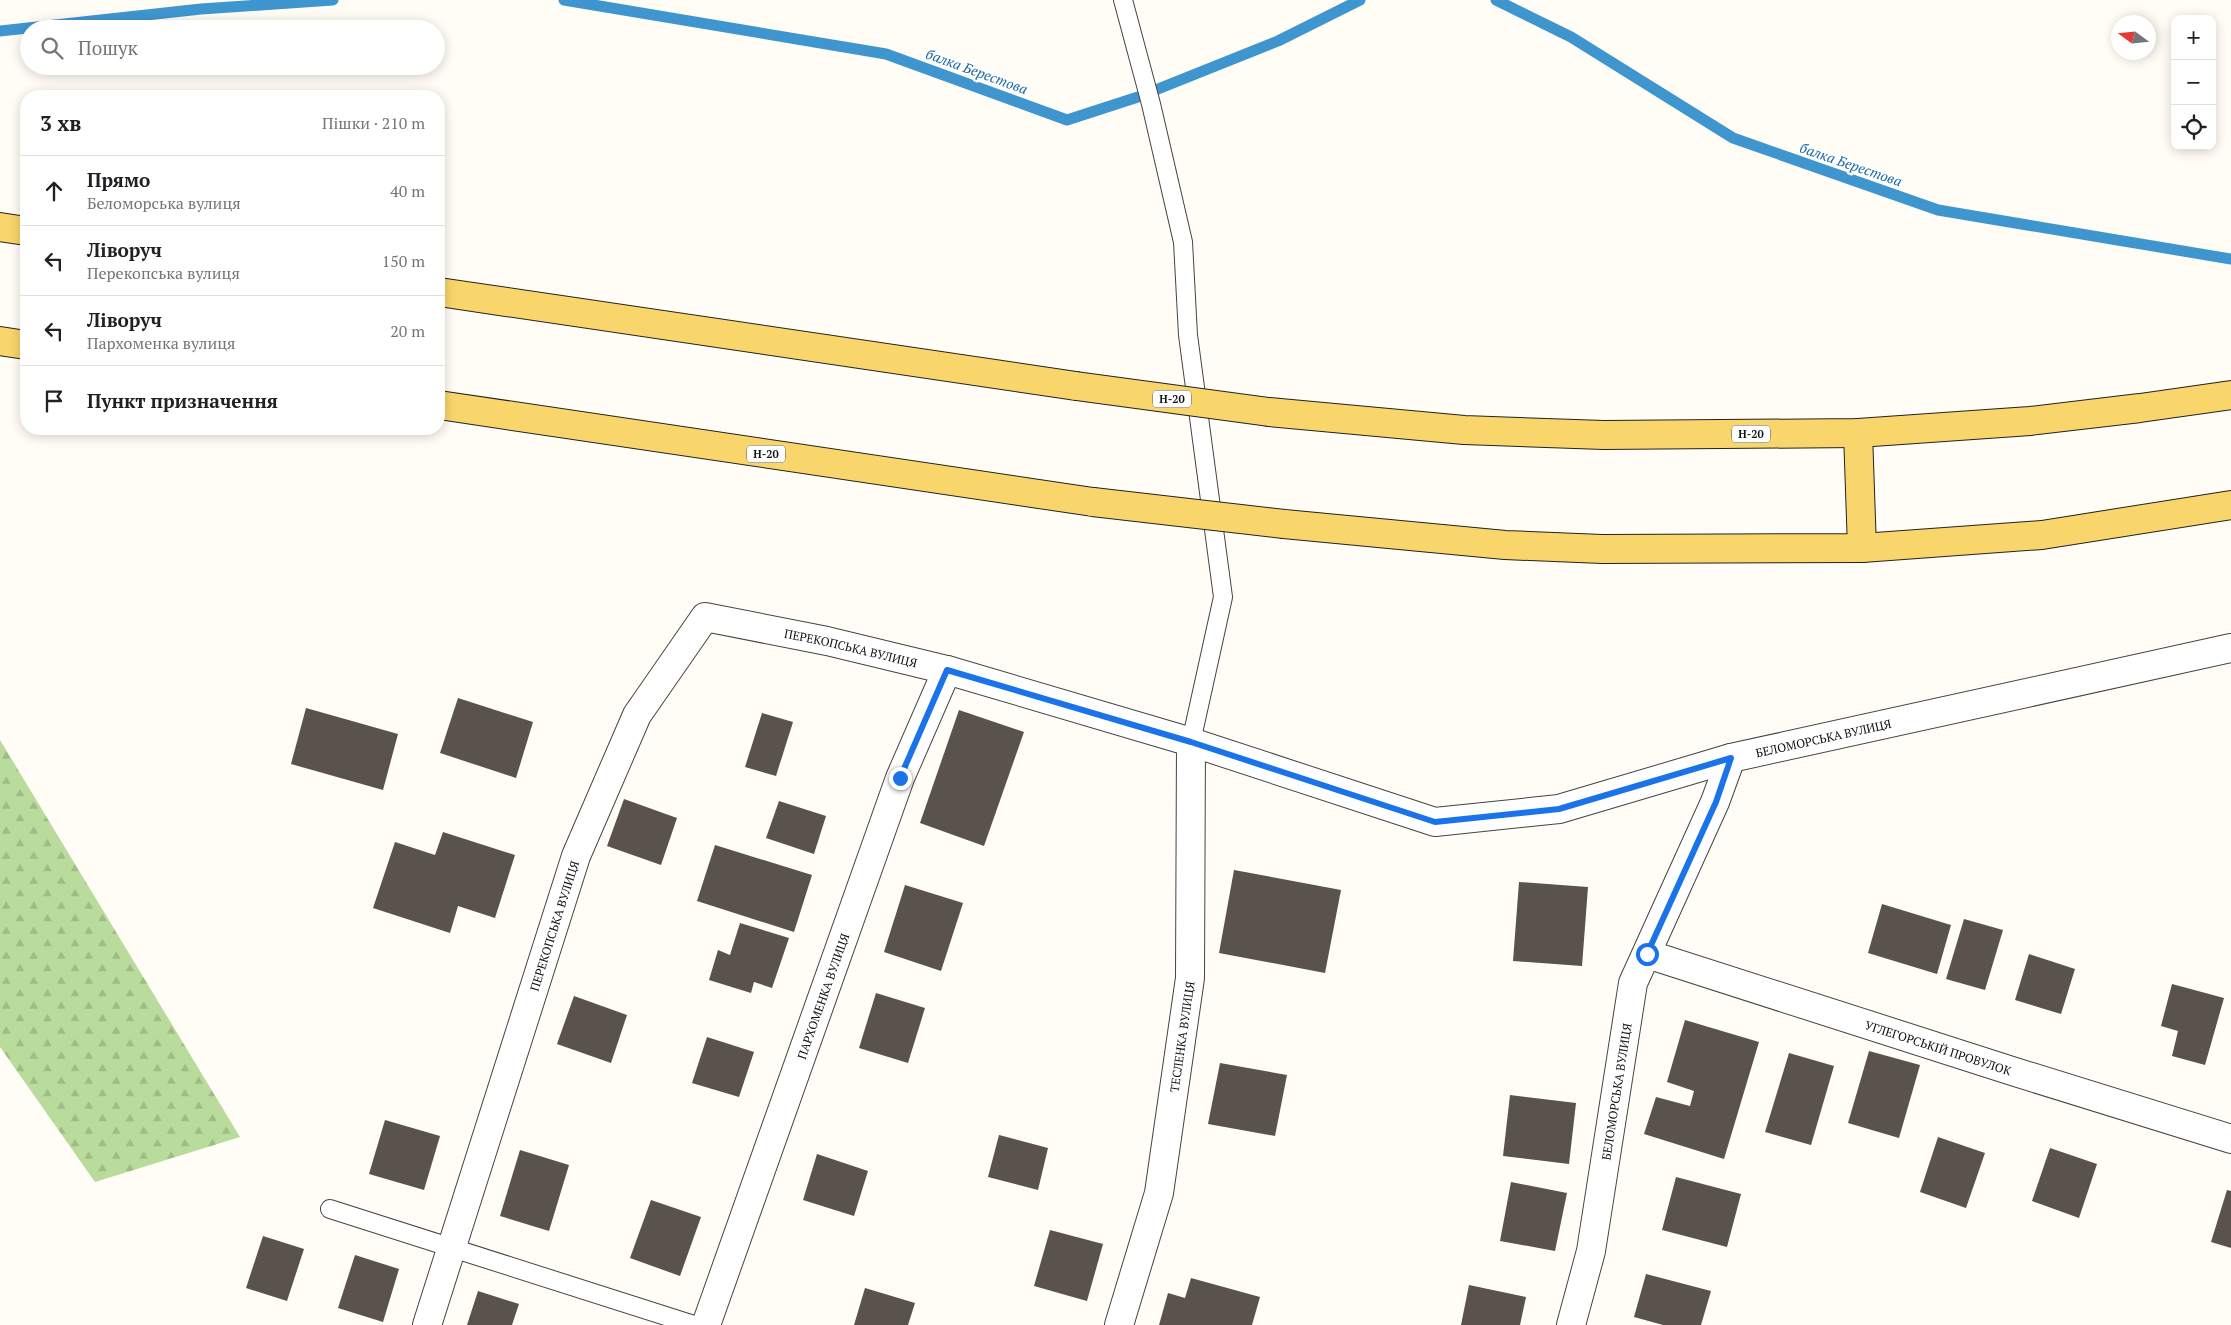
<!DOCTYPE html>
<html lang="uk">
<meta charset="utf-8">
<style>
body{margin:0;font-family:"PT Serif",serif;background:#f2f2f2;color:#202124}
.controls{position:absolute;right:15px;top:15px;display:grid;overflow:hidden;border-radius:10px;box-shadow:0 2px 12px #0003}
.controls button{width:45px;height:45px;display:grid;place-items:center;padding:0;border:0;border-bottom:1px solid #e0e0e0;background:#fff;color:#202124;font:25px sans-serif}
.compass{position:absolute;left:2111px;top:15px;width:45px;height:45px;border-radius:50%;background:#fff;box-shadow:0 2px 12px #0003;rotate:285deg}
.stop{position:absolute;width:15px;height:15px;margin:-11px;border:4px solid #1a73e8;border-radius:50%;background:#fff}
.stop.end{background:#1a73e8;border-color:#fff;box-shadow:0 1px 5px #0008}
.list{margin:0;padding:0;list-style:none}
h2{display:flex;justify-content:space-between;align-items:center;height:65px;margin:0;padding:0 20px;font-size:21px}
h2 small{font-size:16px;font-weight:400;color:#757577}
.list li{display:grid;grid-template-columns:32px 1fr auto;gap:15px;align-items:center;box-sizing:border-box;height:70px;padding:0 20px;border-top:1px solid #e0e0e0}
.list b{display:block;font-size:19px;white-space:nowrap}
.list p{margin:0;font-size:16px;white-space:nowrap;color:#757577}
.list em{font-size:16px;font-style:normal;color:#757577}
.icon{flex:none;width:28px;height:28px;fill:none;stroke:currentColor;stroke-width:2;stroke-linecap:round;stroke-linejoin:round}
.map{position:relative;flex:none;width:2231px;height:1325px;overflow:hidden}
.search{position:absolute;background:#fff;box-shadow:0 2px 12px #0003;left:20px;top:20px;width:425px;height:55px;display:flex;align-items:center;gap:12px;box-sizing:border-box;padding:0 18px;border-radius:28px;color:#757577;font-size:19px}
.panel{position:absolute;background:#fff;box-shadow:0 2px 12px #0003;left:20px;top:90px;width:425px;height:345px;border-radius:20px}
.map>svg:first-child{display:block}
</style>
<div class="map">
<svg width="2231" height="1325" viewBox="0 0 2231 1325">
<defs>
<pattern id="forest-firs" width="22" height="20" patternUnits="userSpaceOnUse" patternTransform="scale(1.25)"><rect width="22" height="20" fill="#b9dc9c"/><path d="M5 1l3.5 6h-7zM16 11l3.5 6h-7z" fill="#9ebc85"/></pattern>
</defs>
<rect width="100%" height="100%" fill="#fffdf5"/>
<polygon fill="url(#forest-firs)" points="0,740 240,1137 95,1182 0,1047"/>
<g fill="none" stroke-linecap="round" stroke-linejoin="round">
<g stroke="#3f96cf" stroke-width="11">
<polyline points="564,0 886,54 1067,120 1138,97 1278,41 1360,0"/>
<polyline points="1496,0 1571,37 1733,138 1938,210 2231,259"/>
<polyline points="0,31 201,9 333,0"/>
</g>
</g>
<g fill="#5a524d">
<polygon points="458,698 533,722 516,778 440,753"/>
<polygon points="306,708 398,734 383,790 291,764"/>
<polygon points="959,710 1024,732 984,846 920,823"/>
<polygon points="762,713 793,722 776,776 745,767"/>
<polygon points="624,799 677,818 661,865 607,846"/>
<polygon points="779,801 826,816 814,854 766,838"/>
<polygon points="443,832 515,855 495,918 458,906 450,933 373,908 395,842 435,855"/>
<polygon points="715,845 812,875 794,932 697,901"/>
<polygon points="1234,870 1341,890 1325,973 1219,953"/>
<polygon points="1519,882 1588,887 1582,966 1513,961"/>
<polygon points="905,885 963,903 941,971 884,952"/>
<polygon points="1882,904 1951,925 1937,974 1868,953"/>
<polygon points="1964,919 2003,930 1985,990 1946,979"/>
<polygon points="740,923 789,938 772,988 754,982 751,993 709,980 718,950 730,955"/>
<polygon points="2029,954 2075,969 2061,1014 2015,1000"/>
<polygon points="2172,984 2224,998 2205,1065 2172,1056 2178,1031 2161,1026"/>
<polygon points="876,993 925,1008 908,1063 859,1048"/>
<polygon points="574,996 627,1015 611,1063 557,1044"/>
<polygon points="1685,1020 1759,1042 1724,1159 1644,1134 1656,1097 1690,1106 1694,1091 1667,1082"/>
<polygon points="707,1037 754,1052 739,1097 692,1083"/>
<polygon points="1869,1051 1920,1065 1899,1138 1848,1123"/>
<polygon points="1789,1053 1834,1066 1811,1145 1765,1132"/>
<polygon points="1220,1063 1287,1075 1275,1136 1208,1124"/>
<polygon points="1510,1095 1576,1103 1569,1164 1503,1156"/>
<polygon points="385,1120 440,1136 424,1190 369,1174"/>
<polygon points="999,1135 1048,1148 1038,1190 988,1177"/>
<polygon points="1938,1137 1985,1153 1966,1208 1920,1192"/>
<polygon points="2050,1148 2097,1164 2079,1218 2032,1201"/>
<polygon points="520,1150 569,1165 549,1231 500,1216"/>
<polygon points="817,1154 868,1171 854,1216 803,1200"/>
<polygon points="1676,1177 1741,1194 1727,1247 1662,1230"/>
<polygon points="1511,1182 1567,1193 1555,1251 1500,1241"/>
<polygon points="2227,1190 2231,1191 2231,1248 2211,1242"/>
<polygon points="651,1200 701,1217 680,1276 630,1258"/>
<polygon points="1050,1230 1103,1244 1087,1301 1034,1286"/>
<polygon points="263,1236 304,1249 287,1301 246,1288"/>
<polygon points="355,1255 399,1269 383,1322 338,1308"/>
<polygon points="1646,1274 1711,1291 1701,1325 1663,1325 1634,1317"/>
<polygon points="1191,1278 1260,1297 1252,1325 1159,1325 1168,1293 1185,1298"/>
<polygon points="1469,1285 1526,1297 1520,1325 1461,1325"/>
<polygon points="865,1288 915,1303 908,1325 854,1325"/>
<polygon points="478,1291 519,1304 512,1325 467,1325"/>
</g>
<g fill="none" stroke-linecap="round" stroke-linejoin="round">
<defs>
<g id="lane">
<polyline points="1123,0 1151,104 1183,242 1188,335 1223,597 1191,742"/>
<polyline points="330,1209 694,1325"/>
</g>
<g id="street">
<path id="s1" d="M1647 954 2012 1071 2231 1139"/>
<path id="s2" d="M427 1325 576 856 637 715 705 617 827 641 947 670 1191 742 1435 822 1559 809 1731 758"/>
<path id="s3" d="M706 1325 900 778 947 670"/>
<path id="s4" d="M1119 1325 1159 1193 1190 978 1191 742"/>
<path id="s5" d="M1571 1325 1591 1251 1633 983 1715 802 1731 758 2231 648"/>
</g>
<g id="primary">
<polyline points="0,227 26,231"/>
<polyline points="439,292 1076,386"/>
<polyline points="0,341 26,345"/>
<polyline points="439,405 1093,502"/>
<polyline points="1269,412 1464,430 1604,435 1858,433 2030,421 2140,408 2231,395"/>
<polyline points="1858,433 1862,548"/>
<polyline points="1284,524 1505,545 1602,549 1862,548 2042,535 2231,505"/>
</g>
</defs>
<use href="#lane" stroke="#444" stroke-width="20"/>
<use href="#street" stroke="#444" stroke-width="30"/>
<use href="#primary" stroke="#222" stroke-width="30"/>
<use href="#lane" stroke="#fff" stroke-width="18"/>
<use href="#street" stroke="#fff" stroke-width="28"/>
<use href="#primary" stroke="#f9d66b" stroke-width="28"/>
<defs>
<g id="primary-bridge">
<polyline points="1076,386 1269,412"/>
<polyline points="1093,502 1284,524"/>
</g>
</defs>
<use href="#primary-bridge" stroke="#222" stroke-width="30" stroke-linecap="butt"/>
<use href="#primary-bridge" stroke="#f9d66b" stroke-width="28"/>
</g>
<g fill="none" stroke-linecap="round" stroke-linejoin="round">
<polyline stroke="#1a73e8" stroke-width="6" points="900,778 947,670 1191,742 1435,822 1559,809 1731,758 1716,802 1647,954"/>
</g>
<g text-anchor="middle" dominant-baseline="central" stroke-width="5" stroke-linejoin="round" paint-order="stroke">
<g fill="#fff" stroke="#585858" stroke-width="1">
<rect x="1153" y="390.5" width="38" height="17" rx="4"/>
<rect x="1732" y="425.5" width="38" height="17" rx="4"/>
<rect x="747" y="445.5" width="38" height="17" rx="4"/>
</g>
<g font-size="11" font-weight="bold" fill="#111">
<text x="1172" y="399">Н-20</text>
<text x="1751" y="434">Н-20</text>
<text x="766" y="454">Н-20</text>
</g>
<g font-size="12" fill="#111" stroke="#fff">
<text stroke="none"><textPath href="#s2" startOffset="914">ПЕРЕКОПСЬКА ВУЛИЦЯ</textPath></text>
<text stroke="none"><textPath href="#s5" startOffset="688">БЕЛОМОРСЬКА ВУЛИЦЯ</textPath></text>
<text stroke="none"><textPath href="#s2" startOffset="419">ПЕРЕКОПСЬКА ВУЛИЦЯ</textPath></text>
<text stroke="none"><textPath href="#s3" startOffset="349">ПАРХОМЕНКА ВУЛИЦЯ</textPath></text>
<text stroke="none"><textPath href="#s4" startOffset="296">ТЕСЛЕНКА ВУЛИЦЯ</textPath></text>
<text stroke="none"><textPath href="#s1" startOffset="306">УГЛЕГОРСЬКIЙ ПРОВУЛОК</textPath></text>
<text stroke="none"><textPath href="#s5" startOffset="238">БЕЛОМОРСЬКА ВУЛИЦЯ</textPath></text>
</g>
<g font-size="14" font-style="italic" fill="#1768a6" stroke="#fff">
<text transform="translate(977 71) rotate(20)">балка Берестова</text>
<text transform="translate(1851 164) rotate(19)">балка Берестова</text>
</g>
</g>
</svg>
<div class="controls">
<button>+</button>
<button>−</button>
<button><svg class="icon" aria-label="locate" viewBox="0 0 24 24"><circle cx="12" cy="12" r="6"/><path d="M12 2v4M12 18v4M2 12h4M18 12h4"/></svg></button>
</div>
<svg class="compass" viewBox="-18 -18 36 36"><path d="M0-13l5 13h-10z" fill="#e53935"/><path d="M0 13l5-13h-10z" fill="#757577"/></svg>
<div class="stop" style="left:1647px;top:954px"></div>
<div class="stop end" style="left:900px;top:778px"></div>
<div class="search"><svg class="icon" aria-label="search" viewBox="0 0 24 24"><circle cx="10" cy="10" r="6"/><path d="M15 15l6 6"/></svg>Пошук</div>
<section class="panel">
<h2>3 хв<small>Пішки · 210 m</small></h2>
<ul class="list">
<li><svg class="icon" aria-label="ahead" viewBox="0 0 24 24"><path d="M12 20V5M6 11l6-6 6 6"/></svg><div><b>Прямо</b><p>Беломорська вулиця</p></div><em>40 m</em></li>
<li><svg class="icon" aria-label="left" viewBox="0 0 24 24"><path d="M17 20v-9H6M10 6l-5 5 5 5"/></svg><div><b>Ліворуч</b><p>Перекопська вулиця</p></div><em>150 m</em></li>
<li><svg class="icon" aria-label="left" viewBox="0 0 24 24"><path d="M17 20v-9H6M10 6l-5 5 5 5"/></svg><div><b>Ліворуч</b><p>Пархоменка вулиця</p></div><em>20 m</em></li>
<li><svg class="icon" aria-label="arrive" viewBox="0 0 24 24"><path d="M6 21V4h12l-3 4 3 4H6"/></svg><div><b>Пункт призначення</b></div></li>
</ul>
</section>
</div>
